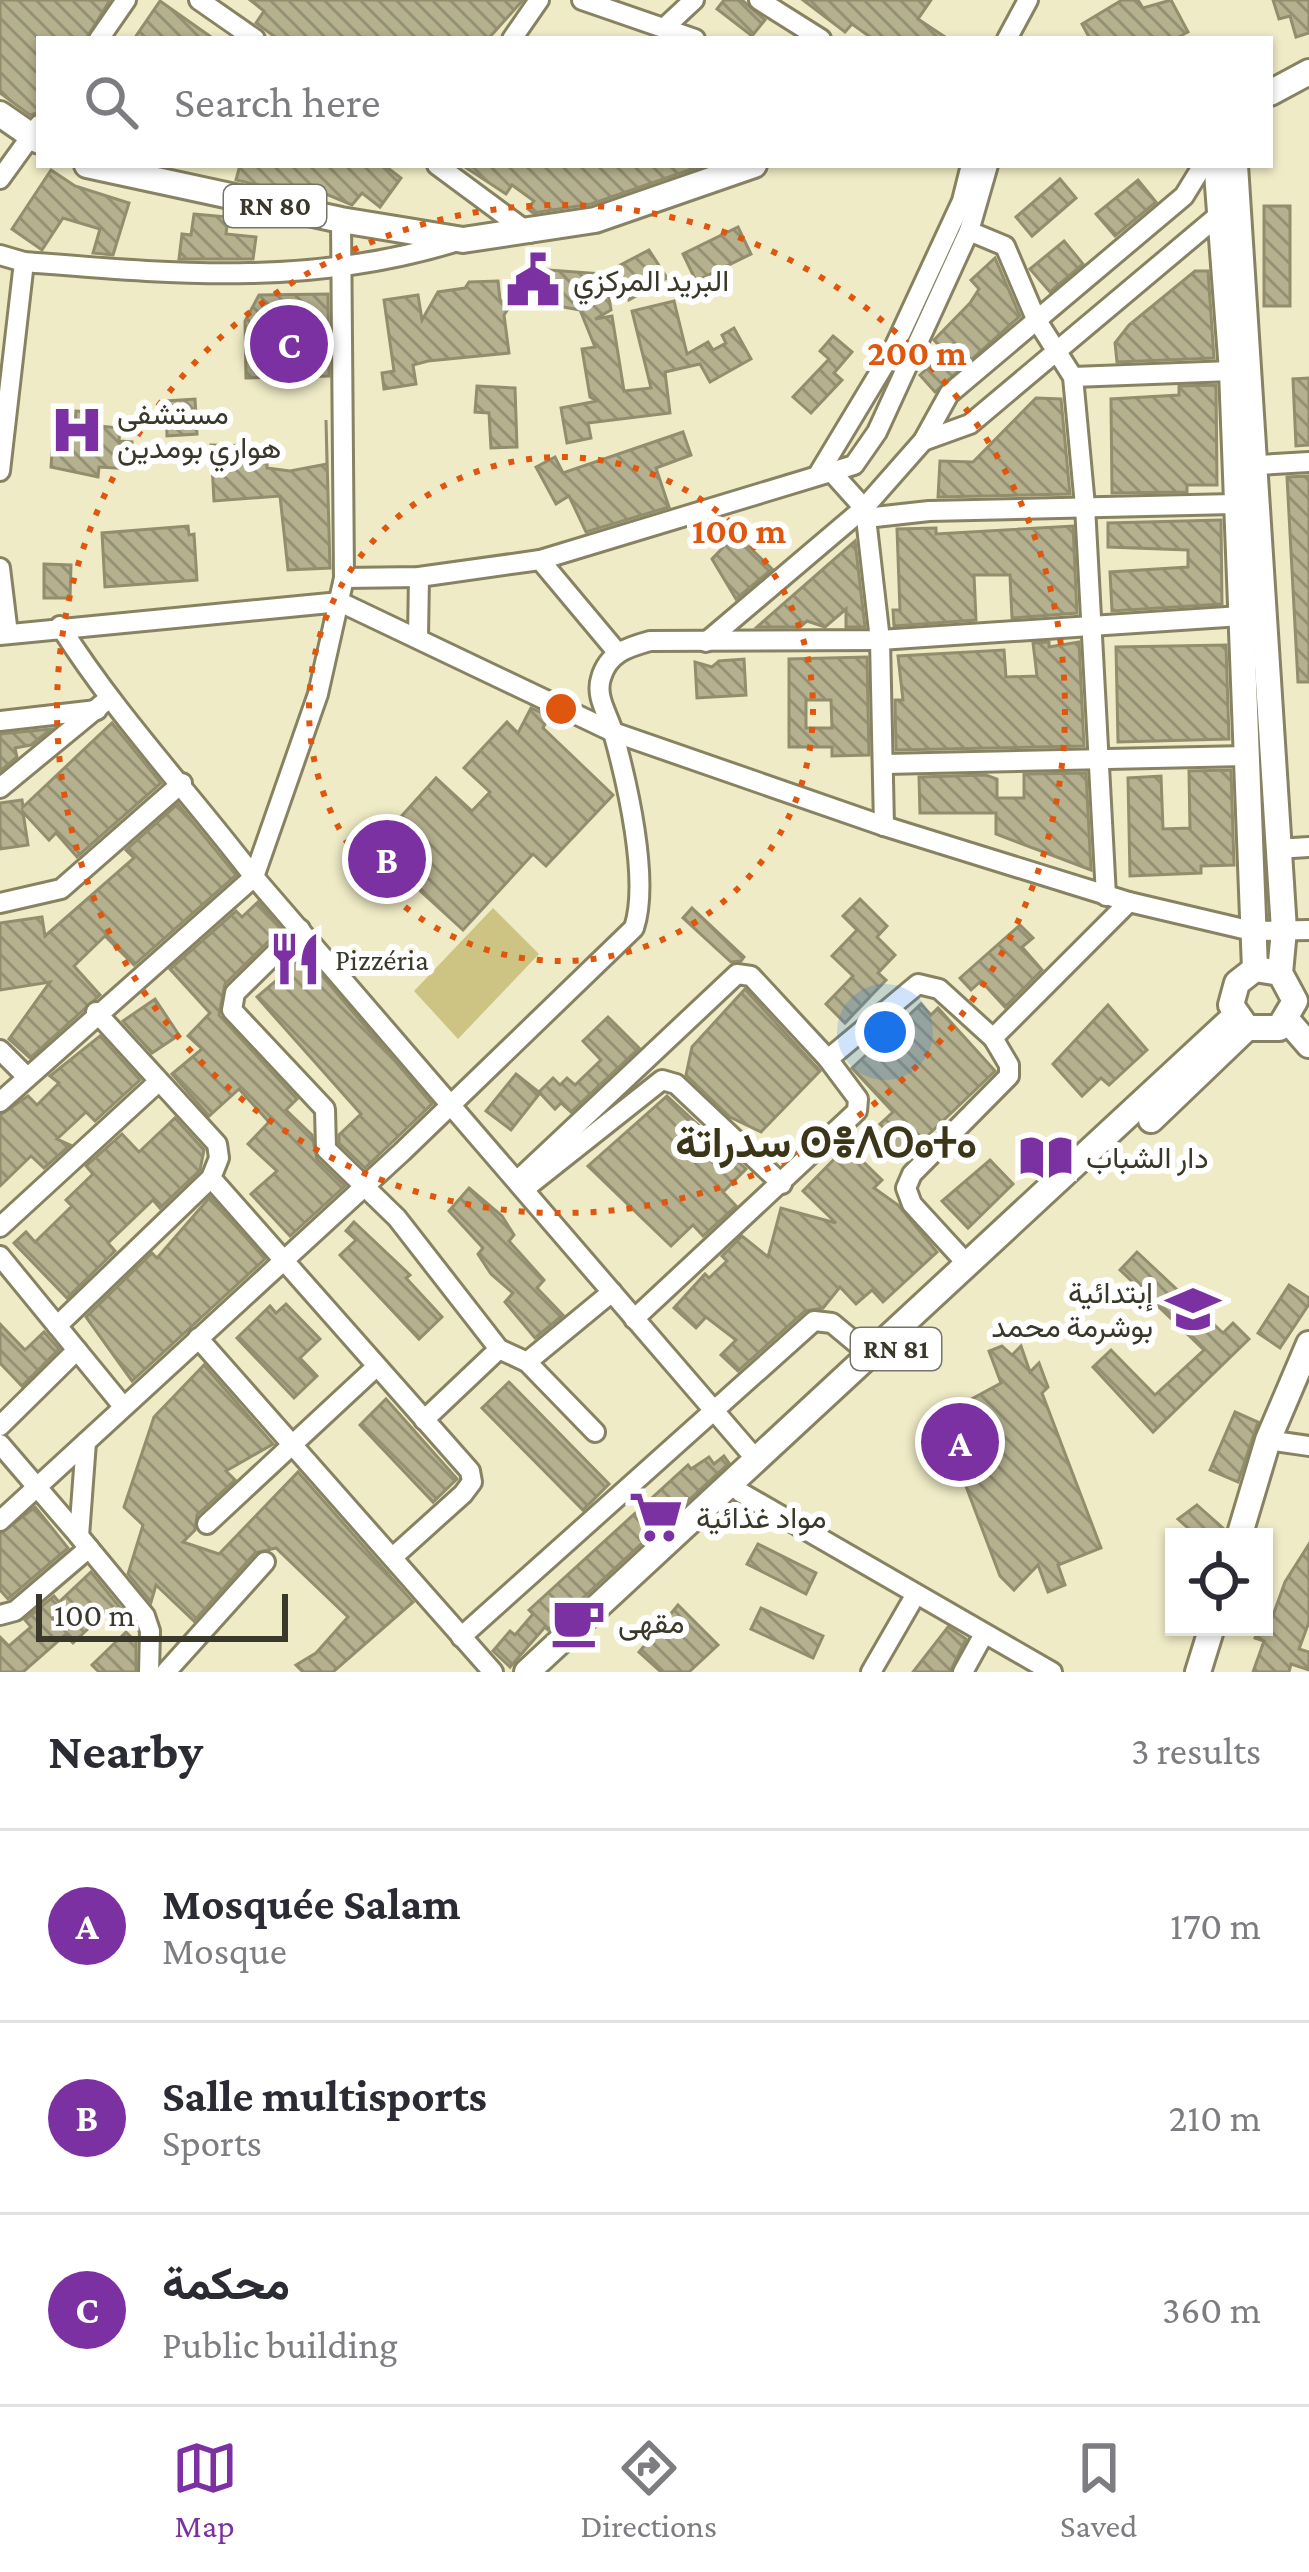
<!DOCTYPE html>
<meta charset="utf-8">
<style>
body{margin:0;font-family:"Crimson Pro",Vazirmatn,"Noto Sans Tifinagh",serif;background:#f2f2f3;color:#2b2b33}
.controls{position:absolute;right:36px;bottom:36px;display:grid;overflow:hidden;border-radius:0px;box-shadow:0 3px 9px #0004}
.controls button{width:108px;height:108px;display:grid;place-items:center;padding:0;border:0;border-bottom:3px solid #e1e1e2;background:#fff;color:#2b2b33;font:60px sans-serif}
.scale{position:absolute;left:36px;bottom:30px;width:252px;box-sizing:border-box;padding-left:12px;border:6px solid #3a382a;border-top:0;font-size:33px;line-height:42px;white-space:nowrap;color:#3a382a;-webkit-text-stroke:9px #fff;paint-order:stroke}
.you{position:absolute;left:885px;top:1032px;width:42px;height:42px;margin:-30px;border:9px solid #fff;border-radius:50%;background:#1a73e8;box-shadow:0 0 0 18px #1a73e833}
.badge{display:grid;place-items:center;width:78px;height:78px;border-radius:50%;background:#7c31a3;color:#fff;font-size:39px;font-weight:700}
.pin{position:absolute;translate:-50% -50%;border:6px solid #fff;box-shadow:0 3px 12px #0006}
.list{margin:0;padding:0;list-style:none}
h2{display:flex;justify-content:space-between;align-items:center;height:156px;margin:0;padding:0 48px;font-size:51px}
h2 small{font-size:39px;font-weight:400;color:#7c7c81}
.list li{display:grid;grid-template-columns:78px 1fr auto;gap:36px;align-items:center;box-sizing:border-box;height:192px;padding:0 48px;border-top:3px solid #e1e1e2}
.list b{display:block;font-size:45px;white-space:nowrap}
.list p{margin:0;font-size:39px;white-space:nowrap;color:#7c7c81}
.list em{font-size:39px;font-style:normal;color:#7c7c81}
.icon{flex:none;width:66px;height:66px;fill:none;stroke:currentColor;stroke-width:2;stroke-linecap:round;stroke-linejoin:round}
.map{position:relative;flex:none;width:1309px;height:1672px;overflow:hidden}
.search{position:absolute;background:#fff;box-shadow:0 3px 9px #0004;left:36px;right:36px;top:36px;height:132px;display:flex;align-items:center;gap:30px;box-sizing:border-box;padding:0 42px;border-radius:0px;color:#7c7c81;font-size:45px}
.sheet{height:732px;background:#fff}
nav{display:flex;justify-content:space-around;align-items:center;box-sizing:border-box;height:168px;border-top:3px solid #e1e1e2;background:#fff;font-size:33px;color:#7c7c81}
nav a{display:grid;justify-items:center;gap:6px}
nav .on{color:#7c31a3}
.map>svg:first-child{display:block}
</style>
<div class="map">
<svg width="1309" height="1672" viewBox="0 0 1309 1672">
<defs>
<pattern id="building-back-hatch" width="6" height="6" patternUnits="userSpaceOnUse" patternTransform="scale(3)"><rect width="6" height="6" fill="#b5b08e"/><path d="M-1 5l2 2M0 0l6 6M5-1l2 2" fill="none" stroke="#949074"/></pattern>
</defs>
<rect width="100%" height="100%" fill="#efebc6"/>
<polygon fill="#cdc483" points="493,908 539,954 458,1039 414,991"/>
<g fill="url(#building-back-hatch)" stroke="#928e6d" stroke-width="3" fill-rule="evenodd">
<polygon points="0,0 110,0 86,39 39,39 39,112 30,115 0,93"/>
<polygon points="250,0 523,0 488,39 278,39 256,23 264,11"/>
<polygon points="724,0 742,0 765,20 752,36 717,9"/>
<polygon points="803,0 931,0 918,19 948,39 873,39 852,24 845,32"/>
<polygon points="1122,0 1138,0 1143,8 1171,0 1188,32 1175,39 1090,39 1082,24"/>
<polygon points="1273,0 1309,0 1309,33 1296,37 1290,16 1279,19"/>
<polygon points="160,1 214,39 134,39"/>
<polygon points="240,165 384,165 401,178 380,207 362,193 352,205 326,194 320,199 236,180"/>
<polygon points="462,165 704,165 591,204 533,213 528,209 534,201 512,185 506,194"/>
<polygon points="51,170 75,186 129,203 113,255 93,253 100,229 63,218 42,250 12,229"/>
<polygon points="1060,179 1076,198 1032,236 1016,217"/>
<polygon points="1138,180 1156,202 1115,236 1096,214"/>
<rect x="1264" y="206" width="26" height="100"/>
<polygon points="194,214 228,217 226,234 256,237 253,259 179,259 182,234 191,235"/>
<polygon points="738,227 751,254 696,281 683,254"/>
<polygon points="1064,241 1083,264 1050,292 1030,269"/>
<polygon points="649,250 667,278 629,300 624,280 607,284 611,310 595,319 612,316 624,391 651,388 632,311 674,301 687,354 708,342 713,350 726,343 722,335 734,328 751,359 710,382 700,364 665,372 670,413 588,423 591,438 567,443 561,408 597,401 590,397 582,349 595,347 580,310 530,301 536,269 603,274"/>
<polygon points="995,258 1020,316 935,392 920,375 945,352 934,340 970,303 979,289 971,280"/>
<polygon points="1195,271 1208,271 1214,358 1117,362 1115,343 1129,325"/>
<polygon points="498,281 500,300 510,306 504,315 509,353 428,361 413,365 416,384 384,389 382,373 394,371 384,300 418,295 422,320 438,292 465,288 469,282"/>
<polygon points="328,294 329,376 246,378 245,321 259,295"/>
<polygon points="833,336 852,352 834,373 842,380 811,413 793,397 829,359 820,351"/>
<polygon points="1309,378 1309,445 1296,446 1293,379"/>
<polygon points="1216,385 1217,485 1187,485 1187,492 1112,493 1111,399 1179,395 1179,386"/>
<polygon points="477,386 515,388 517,447 491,448 489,413 475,412"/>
<polygon points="1036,398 1061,399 1070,494 938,497 940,461 973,462"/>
<polygon points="195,399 197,434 167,436 166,401"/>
<polygon points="76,411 100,413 99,426 120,428 119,441 132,442 130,469 99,467 98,477 51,467 54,424 75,426"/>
<polygon points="326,420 330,568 288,570 280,496 214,501 211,445 267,446 267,468 290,471 327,464"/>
<polygon points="683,432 691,455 656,468 669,507 586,532 569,496 556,504 536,467 555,457 563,473"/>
<polygon points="1309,476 1309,682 1298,682 1287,477"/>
<polygon points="1221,520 1222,604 1112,611 1110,572 1188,567 1188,550 1108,547 1108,523"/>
<polygon points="188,526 189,535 194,534 197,580 105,587 102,533"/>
<polygon points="1073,526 1077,613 1012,618 1010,575 974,575 976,620 894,626 893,610 900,610 897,529 936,528 936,534"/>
<polygon points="736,534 772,569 736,599 712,559"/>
<polygon points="855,541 865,627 846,627 846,609 825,627 807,621 800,627 757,627"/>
<polygon points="44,564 71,565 70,598 44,598"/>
<polygon points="1049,642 1049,647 1079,642 1084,746 896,750 895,700 903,700 898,656 1004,650 1006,677 1037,676 1033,643"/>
<polygon points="1226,645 1229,739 1118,742 1116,647"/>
<path d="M867 657 869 755 832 756V747H789V659ZM806 700H831L832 728H806Z"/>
<polygon points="744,659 746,695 697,698 695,662 712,667 719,661"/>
<polygon points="531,708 549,716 543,728 613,795 546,866 533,854 463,930 383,857 390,849 380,840 436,778 472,811 490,792 464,768 507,722 518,733"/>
<polygon points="112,723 161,783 77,857 56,833 49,840 23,812 28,845 0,849 0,803 22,800 23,807"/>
<polygon points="51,729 31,745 15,748 17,757 0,771 0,734"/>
<polygon points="1231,770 1234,865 1201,866 1201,873 1130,876 1128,778 1161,776 1163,829 1190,828 1189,771"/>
<polygon points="1086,773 1091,870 996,834 996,813 920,813 919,777 986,775 997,779 997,798 1024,798 1024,774"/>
<polygon points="178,804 236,875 134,965 105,936 74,966 100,995 30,1058 9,1039 50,982 0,990 0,923 42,917 45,936 134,858 126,850"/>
<polygon points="860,899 887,926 877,937 895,955 878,973 886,980 845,1023 826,1004 853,976 832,956 857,930 843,916"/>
<polygon points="258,902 281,929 225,984 219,1015 297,1099 286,1110 312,1135 317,1159 345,1186 290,1236 251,1194 277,1171 248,1144 269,1122 239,1089 209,1116 172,1074 202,1049 188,1036 210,1013 170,969 236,911 242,917"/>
<polygon points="692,908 744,957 741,961 731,962 683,918"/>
<polygon points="1020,925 1033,938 1022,947 1042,970 1005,1007 981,981 971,990 960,978"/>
<polygon points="299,949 432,1104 365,1168 339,1143 339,1135 361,1114 257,997 284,974 279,969"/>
<polygon points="745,989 820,1071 761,1132 730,1117 686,1075 692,1047"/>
<polygon points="155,999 179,1035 152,1053 123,1021"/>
<polygon points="921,1004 931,1015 938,1008 995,1071 900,1162 880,1141 889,1133 880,1124 893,1112 852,1068"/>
<polygon points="1108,1005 1147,1050 1109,1085 1101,1078 1082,1096 1053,1064"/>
<polygon points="608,1017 639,1048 571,1112 561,1103 555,1109 539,1092 553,1078 560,1085 567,1078 575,1085 601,1060 583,1041"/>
<polygon points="100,1036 140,1080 95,1121 86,1112 57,1139 70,1145 44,1168 31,1156 0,1186 0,1115 28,1096 37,1105 59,1083 50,1076"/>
<polygon points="516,1074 540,1093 511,1130 486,1111"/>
<polygon points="667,1096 746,1169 723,1192 736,1206 703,1236 693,1225 671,1246 588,1166"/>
<polygon points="175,1118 204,1150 200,1170 160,1208 153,1200 108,1243 115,1251 67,1298 14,1243 26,1232 35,1242 72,1206 66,1200 93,1174 86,1166 122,1134 139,1152"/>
<polygon points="847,1146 882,1180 874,1188 898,1205 937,1252 883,1302 872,1290 856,1304 840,1287 823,1308 805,1311 738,1371 721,1355 736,1340 706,1317 696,1328 674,1308 705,1274 709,1278 727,1261 722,1256 742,1236 768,1257 781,1208 836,1223 803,1191"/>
<polygon points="990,1160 1013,1184 968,1228 942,1201"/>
<polygon points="469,1188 502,1216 514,1235 509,1241 544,1280 537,1288 563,1315 535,1338 505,1302 513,1293 491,1274 478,1254 483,1248 449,1211"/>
<polygon points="210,1197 265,1259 132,1381 86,1317 152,1253 157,1258"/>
<polygon points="354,1222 410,1275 406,1278 442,1317 419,1339 340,1255 356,1240 346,1231"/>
<polygon points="1137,1252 1223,1333 1233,1323 1249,1339 1153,1432 1093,1367 1111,1350 1155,1395 1204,1350 1120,1270"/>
<polygon points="1289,1285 1309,1298 1309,1304 1280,1348 1258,1333"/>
<polygon points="286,1304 320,1339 300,1358 317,1376 294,1398 237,1338 270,1306 276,1313"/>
<polygon points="0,1324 25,1350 44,1332 59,1349 22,1386 0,1363"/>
<polygon points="1002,1346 1012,1355 1021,1346 1030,1372 1039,1363 1048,1387 1042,1393 1101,1548 1058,1565 1065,1585 1048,1592 1038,1565 1014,1590 1000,1576 945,1431 975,1420 968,1401 1001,1383 989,1351"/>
<polygon points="204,1365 273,1444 226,1471 235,1480 197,1515 195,1530 183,1542 219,1554 298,1472 413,1602 333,1672 303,1672 296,1665 316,1653 348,1617 276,1548 255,1553 194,1621 156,1585 151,1602 128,1574 143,1525 124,1507 154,1417"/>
<polygon points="509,1382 609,1484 583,1510 482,1408"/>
<polygon points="386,1399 457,1479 433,1502 360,1425"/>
<polygon points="1235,1412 1258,1422 1238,1482 1210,1470"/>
<polygon points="724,1456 729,1463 548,1630 545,1627 510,1667 493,1651 510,1631 515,1635 533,1614 529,1610 688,1465 691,1469 709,1457 714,1464"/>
<polygon points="1197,1505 1224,1529 1223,1537 1198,1537 1178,1519"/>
<polygon points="35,1507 68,1548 8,1599 0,1590 0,1534"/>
<polygon points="758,1544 816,1573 806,1594 747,1564"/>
<polygon points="1309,1544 1309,1622 1299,1649 1309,1652 1309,1670 1291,1664 1289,1672 1253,1672 1264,1641 1255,1638 1259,1627 1264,1627 1264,1618 1271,1621 1285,1582"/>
<polygon points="91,1572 131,1621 125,1627 108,1610 73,1643 65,1635 23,1672 0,1672 0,1637 9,1646 31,1627 25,1620 54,1596 59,1602"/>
<polygon points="678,1605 718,1645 689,1672 661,1672 639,1652"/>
<polygon points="761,1608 823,1636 813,1658 751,1629"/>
<polygon points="948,1627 966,1639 950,1672 913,1672"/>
<polygon points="126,1632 136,1642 136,1672 99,1672 92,1665"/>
</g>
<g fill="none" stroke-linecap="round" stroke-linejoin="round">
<defs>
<g id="minor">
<polyline points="199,0 255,39"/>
<polyline points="582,0 695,39"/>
<polyline points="759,0 821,39"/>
<polyline points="665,27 694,0"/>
<polyline points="99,39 126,0"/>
<polyline points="512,39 539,0"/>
<polyline points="1007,39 1028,0"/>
<polyline points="437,165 529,233"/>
<polyline points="0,179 39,125"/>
<polyline points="969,231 988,165"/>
<path d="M0 255 24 262C175 274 310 287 458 241"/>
<polyline points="1073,377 1232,371"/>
<polyline points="923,441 970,424 1226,209"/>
<polyline points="1242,466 1309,462"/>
<polyline points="828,468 864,508 866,518 880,640 884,826"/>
<polyline points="0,471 24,262"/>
<polyline points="819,473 892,352 962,201 971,165"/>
<polyline points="866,518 929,511 1234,504"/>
<polyline points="540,560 854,465 877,432 969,231 1005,246 1036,319 1073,377 1085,506 1106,896"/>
<polyline points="0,568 8,634"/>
<polyline points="344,578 419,577 540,560 617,652"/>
<path d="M60 626C117 716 189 792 254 877L754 1457"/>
<polyline points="0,635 340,602 613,732 884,826 1129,902 1252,931 1309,930"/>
<polyline points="418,636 419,577"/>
<polyline points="706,642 864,508 923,441 949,394 1184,196 1200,170"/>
<polyline points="0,721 97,710"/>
<polyline points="885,764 1246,756"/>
<polyline points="0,788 107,700"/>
<polyline points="1276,849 1309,847"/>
<polyline points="0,903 61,889 182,783"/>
<polyline points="300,929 235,993 232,1010 325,1109 326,1149 397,1218 499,1349 527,1362 595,1432"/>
<polyline points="0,1050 26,1076"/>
<polyline points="0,1102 254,877 318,694 344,578 341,220"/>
<polyline points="211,1178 470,1471 472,1482 463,1494 393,1557"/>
<polyline points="519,1179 737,974 751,976 828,1059 918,984 939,989 993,1038 1129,902"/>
<polyline points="527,1187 662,1080 676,1084 782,1184"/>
<polyline points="0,1227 157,1083"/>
<polyline points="0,1256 122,1405"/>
<polyline points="967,1264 912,1204 906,1188 912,1174 1009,1076 1009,1065 993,1038"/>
<polyline points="634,1319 857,1111 858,1099 828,1059"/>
<polyline points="57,1326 211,1178 219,1158 217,1144 96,1012"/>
<polyline points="198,1338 493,1672"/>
<polyline points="527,1362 612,1292"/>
<polyline points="424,1420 499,1349"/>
<polyline points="0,1426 77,1350"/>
<polyline points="1268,1440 1309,1446"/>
<polyline points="86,1442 79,1536 145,1616 150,1631 149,1672"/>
<polyline points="0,1444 79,1536"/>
<polyline points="740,1492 1052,1672"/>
<path d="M0 1521 402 1152 634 928C650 880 627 782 613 732 608 714 595 697 601 678 608 653 628 647 650 641L880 640 1241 616"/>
<polyline points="207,1524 376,1367"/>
<polyline points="0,1615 15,1611 89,1548"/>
<polyline points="461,1637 814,1321 832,1323 868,1353"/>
<polyline points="166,1672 265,1562"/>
<polyline points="871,1672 916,1594"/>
<polyline points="963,1672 984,1634"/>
</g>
<g id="major">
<polyline points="1270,93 1309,72"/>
<polyline points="0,114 39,141"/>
<polyline points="87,165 341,220 463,240 595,220 754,165"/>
<polyline points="1235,165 1284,930 1280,973 1295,1001 1279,1028 1247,1028 1231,1005 1237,983 1255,969 1280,973"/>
<polyline points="1217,172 1232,371 1255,969"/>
<polyline points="1288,1021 1309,1045"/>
<polyline points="1151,1120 1247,1028"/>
<polyline points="1239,1537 1268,1440 1309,1344"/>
<polyline points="527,1672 1235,1016"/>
<polyline points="1198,1672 1212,1627"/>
</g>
</defs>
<use href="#minor" stroke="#878362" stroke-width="24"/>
<use href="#major" stroke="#878362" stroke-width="30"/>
<use href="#minor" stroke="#fff" stroke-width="18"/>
<use href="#major" stroke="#fff" stroke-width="24"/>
</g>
<g fill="none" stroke="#df570e" stroke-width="6" stroke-dasharray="6 12">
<circle cx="561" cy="709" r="252"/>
<circle cx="561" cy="709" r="504"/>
</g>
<defs>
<symbol id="civic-bare" viewBox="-9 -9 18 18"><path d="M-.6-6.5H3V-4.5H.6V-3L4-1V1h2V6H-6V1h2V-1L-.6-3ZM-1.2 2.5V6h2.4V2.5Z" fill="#7c31a3" stroke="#fff" stroke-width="2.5" paint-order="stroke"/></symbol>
<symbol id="hospital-bare" viewBox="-9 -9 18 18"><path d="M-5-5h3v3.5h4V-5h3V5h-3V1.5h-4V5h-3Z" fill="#7c31a3" stroke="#fff" stroke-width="2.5" paint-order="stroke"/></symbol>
<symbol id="restaurant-bare" viewBox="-9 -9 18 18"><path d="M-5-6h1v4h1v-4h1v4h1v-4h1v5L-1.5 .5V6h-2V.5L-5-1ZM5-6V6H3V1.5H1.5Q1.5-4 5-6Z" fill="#7c31a3" stroke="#fff" stroke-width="2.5" paint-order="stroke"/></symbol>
<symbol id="library-bare" viewBox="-9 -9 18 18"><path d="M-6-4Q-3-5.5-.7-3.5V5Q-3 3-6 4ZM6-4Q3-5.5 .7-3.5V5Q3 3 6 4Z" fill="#7c31a3" stroke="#fff" stroke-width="2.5" paint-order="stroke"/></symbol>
<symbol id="school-bare" viewBox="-9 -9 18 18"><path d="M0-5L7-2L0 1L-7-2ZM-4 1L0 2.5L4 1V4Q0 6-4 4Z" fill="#7c31a3" stroke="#fff" stroke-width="2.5" paint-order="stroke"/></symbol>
<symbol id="supermarket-bare" viewBox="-9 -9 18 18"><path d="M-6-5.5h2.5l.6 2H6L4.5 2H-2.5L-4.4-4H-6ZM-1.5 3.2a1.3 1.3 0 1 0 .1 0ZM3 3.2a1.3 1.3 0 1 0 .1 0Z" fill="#7c31a3" stroke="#fff" stroke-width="2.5" paint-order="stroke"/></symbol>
<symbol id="cafe-bare" viewBox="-9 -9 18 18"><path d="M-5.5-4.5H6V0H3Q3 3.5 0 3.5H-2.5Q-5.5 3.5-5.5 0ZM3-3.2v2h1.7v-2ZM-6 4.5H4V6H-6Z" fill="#7c31a3" stroke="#fff" stroke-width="2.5" paint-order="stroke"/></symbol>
</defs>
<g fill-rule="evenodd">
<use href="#civic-bare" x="495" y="242" width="76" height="76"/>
<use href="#hospital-bare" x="39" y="392" width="76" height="76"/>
<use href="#restaurant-bare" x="257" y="921" width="76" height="76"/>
<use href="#library-bare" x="1008" y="1119" width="76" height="76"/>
<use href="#school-bare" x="1155" y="1271" width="76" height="76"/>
<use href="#supermarket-bare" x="618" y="1479" width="76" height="76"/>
<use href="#cafe-bare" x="540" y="1584" width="76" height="76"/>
</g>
<g text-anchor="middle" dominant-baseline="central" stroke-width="12" stroke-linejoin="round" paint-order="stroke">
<g fill="#fff" stroke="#75746a" stroke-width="3">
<rect x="224" y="185" width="102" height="42" rx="9"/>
<rect x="851" y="1328" width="90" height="42" rx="9"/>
</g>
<g font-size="27" font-weight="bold" fill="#3a382a">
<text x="275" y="206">RN 80</text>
<text x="896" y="1349">RN 81</text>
</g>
<g font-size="30" fill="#3a382a" stroke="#fff" text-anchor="start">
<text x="573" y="280">البريد المركزي</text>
<text x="117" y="413">مستشفى<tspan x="117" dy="34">هواري بومدين</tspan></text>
<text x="335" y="959">Pizzéria</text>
<text x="1086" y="1157">دار الشباب</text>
<text x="1153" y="1292" text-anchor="end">إبتدائية<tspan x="1153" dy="34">بوشرمة محمد</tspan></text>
<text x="696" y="1517">مواد غذائية</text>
<text x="618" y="1622">مقهى</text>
</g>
<g font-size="42" font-weight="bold" fill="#3a3617" stroke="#fff">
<text x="826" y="1142">سدراتة ⵙⴻⴷⵔⴰⵜⴰ</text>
</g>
</g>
<circle cx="561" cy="709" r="18" fill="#df570e" stroke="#fff" stroke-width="6"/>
<g font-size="36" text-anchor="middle" font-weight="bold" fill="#df570e" stroke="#fff" stroke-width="12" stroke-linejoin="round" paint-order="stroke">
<text x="917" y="365">200 m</text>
<text x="739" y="543">100 m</text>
</g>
</svg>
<div class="controls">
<button><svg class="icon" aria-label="locate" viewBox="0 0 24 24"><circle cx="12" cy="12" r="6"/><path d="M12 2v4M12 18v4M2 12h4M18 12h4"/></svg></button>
</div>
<div class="scale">100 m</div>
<div class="you"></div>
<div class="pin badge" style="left:960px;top:1442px">A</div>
<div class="pin badge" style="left:387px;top:859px">B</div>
<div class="pin badge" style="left:289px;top:344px">C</div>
<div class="search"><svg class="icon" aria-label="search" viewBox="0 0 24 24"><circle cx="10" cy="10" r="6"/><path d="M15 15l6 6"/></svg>Search here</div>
</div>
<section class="sheet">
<h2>Nearby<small>3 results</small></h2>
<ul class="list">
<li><span class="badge">A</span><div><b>Mosquée Salam</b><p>Mosque</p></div><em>170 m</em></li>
<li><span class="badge">B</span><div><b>Salle multisports</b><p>Sports</p></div><em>210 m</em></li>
<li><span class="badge">C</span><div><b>محكمة</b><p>Public building</p></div><em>360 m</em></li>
</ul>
</section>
<nav>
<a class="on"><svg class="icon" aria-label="map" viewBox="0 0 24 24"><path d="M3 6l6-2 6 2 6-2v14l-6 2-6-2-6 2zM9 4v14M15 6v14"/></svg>Map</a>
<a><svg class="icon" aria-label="directions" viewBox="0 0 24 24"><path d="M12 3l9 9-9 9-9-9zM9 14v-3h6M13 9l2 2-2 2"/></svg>Directions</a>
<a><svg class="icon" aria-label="saved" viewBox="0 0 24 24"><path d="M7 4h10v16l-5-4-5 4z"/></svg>Saved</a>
</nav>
